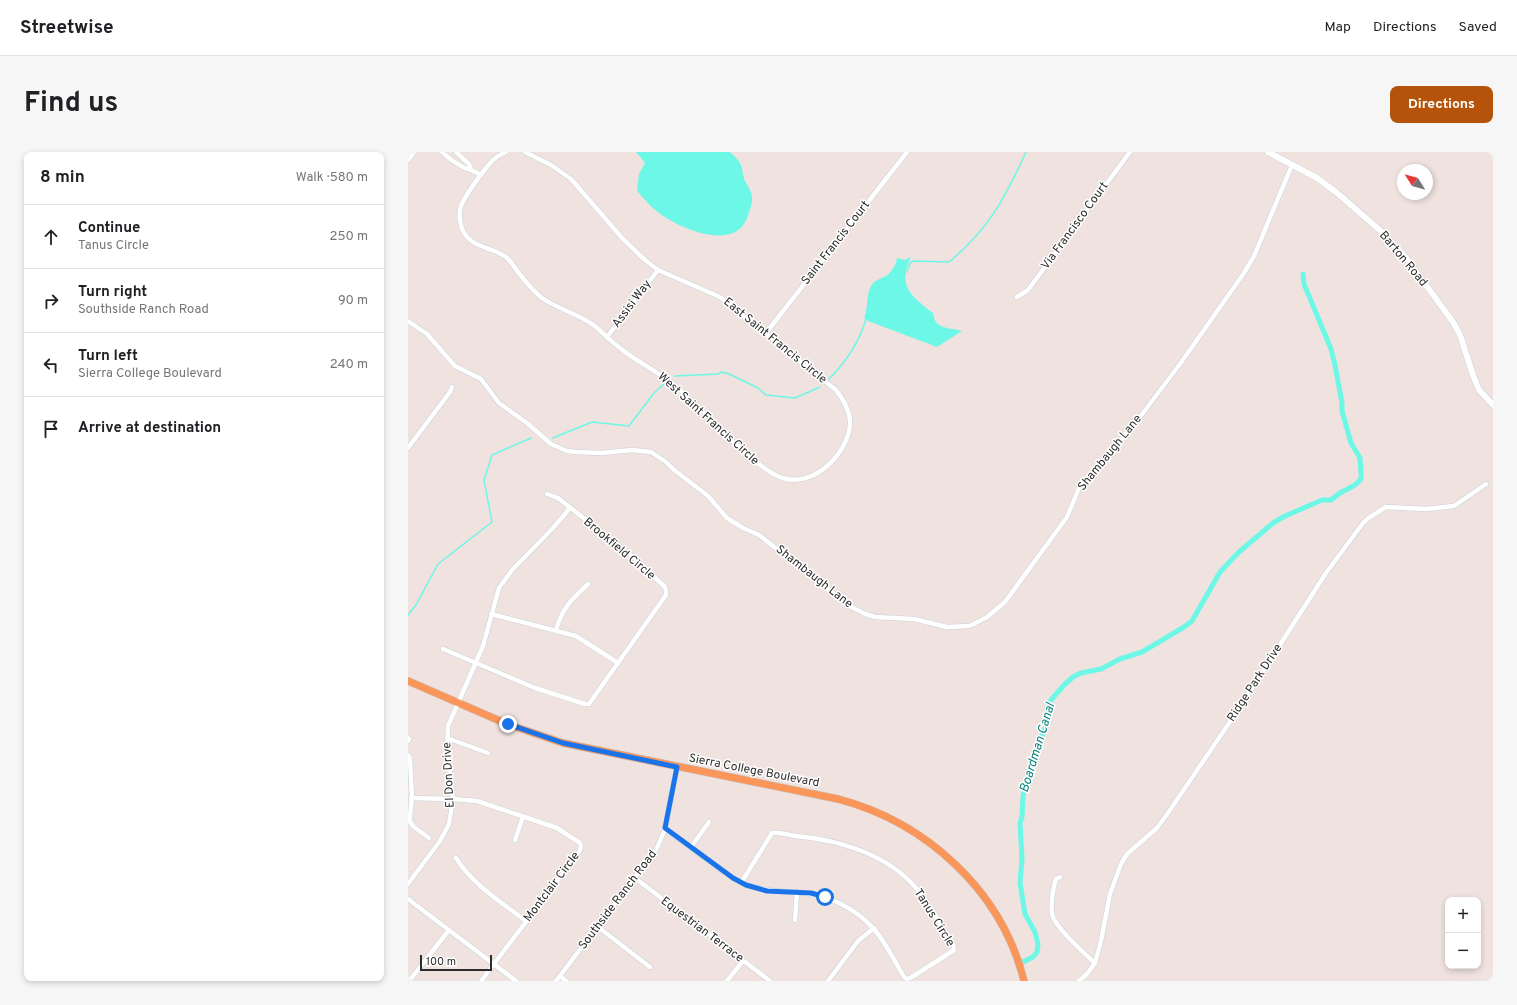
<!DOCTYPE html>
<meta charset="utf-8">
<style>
body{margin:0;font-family:Overpass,sans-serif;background:#f6f6f6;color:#202124}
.controls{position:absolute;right:12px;bottom:12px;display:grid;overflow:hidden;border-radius:8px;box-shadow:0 2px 6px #0003}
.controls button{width:36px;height:36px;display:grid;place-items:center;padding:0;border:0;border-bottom:1px solid #e0e0e0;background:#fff;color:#202124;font:20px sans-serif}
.compass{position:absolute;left:989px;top:12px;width:36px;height:36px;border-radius:50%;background:#fff;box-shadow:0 2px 6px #0003;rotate:307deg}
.scale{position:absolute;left:12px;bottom:10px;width:72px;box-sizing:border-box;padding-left:4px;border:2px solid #2d2d2d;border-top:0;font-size:11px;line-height:14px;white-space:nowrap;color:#2d2d2d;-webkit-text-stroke:3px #fff;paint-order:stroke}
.stop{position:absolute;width:12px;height:12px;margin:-9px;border:3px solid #1a73e8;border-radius:50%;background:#fff}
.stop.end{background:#1a73e8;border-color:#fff;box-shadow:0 1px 4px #0008}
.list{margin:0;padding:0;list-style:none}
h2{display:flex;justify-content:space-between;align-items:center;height:52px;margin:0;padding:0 16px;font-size:17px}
h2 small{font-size:13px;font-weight:400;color:#757577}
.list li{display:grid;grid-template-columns:26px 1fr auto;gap:12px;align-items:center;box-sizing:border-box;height:64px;padding:0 16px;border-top:1px solid #e0e0e0}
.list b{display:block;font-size:15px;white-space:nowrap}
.list p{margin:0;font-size:13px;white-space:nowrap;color:#757577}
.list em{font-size:13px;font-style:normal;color:#757577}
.icon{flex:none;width:22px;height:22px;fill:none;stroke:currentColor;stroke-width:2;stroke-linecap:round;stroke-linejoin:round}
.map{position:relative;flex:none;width:1085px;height:829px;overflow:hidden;border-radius:8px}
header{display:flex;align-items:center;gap:24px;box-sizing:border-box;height:56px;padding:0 20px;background:#fff;border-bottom:1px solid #e0e0e0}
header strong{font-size:19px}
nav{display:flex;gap:22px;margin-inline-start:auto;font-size:14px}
.intro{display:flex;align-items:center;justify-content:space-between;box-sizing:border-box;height:96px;padding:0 24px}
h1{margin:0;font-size:28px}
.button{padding:10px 18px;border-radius:8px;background:#b45309;color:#fff;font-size:14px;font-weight:700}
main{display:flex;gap:24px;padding:0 24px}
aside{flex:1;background:#fff;border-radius:8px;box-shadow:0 2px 6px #0003}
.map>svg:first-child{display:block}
</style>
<header>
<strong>Streetwise</strong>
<nav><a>Map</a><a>Directions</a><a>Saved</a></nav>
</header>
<div class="intro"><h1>Find us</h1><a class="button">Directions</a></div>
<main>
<aside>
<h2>8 min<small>Walk · 580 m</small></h2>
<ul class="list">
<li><svg class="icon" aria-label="ahead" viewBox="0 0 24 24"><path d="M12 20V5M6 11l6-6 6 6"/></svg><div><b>Continue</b><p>Tanus Circle</p></div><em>250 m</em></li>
<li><svg class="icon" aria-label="right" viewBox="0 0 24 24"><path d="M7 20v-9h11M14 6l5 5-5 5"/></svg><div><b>Turn right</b><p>Southside Ranch Road</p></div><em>90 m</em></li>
<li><svg class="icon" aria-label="left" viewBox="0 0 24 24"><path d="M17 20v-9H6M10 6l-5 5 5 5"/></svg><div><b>Turn left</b><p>Sierra College Boulevard</p></div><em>240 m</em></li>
<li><svg class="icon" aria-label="arrive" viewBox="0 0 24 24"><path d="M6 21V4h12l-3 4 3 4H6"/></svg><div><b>Arrive at destination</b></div></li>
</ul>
</aside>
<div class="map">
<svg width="1085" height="829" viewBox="0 0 1085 829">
<rect width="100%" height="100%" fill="#efe2df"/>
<g fill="#6cf7e6">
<path d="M228 0H322C325 3 330 7 332 11 335 16 334 23 337 29 346 44 346 47 340 63 329 103 266 75 246 57 240 52 235 45 229 39L231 22 237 11Z"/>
<path d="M503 105C489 134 503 144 525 161 527 178 540 175 554 179L529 195 460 169 456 166C461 155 457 140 466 130 469 128 474 126 478 124 483 121 488 113 489 106L497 108Z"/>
</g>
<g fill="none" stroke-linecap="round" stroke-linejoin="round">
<g stroke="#6cf7e6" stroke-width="1.5">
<path d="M499 120 502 111 506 109 541 110C581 77 597 46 618 0"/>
<polyline points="267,224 310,222 314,220 321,222 350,236 358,243 387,246 412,235"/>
<path d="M421 227C438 210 451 191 458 167"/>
<polyline points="145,286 184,270 221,274 246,241 256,232"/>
<polyline points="0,463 8,453 30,412 84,370 76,328 84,303 123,286"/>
</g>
<polyline stroke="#6cf7e6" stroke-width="5" points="615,810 625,805 629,800 630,792 627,780 617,762 612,731 614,707 612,671 614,665 615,644 622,614 640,569 639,556 643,548 657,532 665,525 673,521 693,517 712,507 734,500 776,475 784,469 812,420 831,400 865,371 877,364 914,348 923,348 932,341 947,333 953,327 953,321 952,306 943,291 934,259 934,251 927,213 923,197 896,132 895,122"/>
<defs>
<g id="street">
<path d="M34 0C40 6 47 11 55 15 61 18 67 19 73 23"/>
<polyline points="48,0 61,12 63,17"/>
<path d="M98 0C93 2 88 5 84 9 76 18 55 45 52 57 51 63 52 73 55 79 64 96 84 95 98 105 103 109 106 115 110 120 117 129 125 139 134 146 151 158 172 162 188 175 196 182 203 190 212 196 229 210 249 219 265 232 293 256 316 284 345 307 354 315 363 322 374 326 405 336 439 303 442 273 443 261 435 247 428 238L312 145 250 118 237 108 215 87 163 27 143 13 117 0"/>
<polyline points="609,145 620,138 722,0"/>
<polyline points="0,169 19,182 47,214 73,227 91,251 119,271 143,292 159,299 169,300 193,301 224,298 243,300 258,310 265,317 300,344 319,366 335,376 351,383 440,453 457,462 467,465 506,467 539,475 561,474 566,472 579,465 597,450 659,365 671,336 682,326 732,265 772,212 836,121 846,104 884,13"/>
<polyline points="358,181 499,0"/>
<polyline points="199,185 250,118"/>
<polyline points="0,296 42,240 44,235"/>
<polyline points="83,462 168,484 210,511"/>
<path d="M148 478C154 456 164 447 180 432"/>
<polyline points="35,497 127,536 177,552 181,552 258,443 258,439 257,435 225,405 150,346 139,342"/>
<polyline points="0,586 1,587 0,589"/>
<polyline points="39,586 80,601"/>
<polyline points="0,603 2,607 4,645 2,664 2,670 6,675 21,686"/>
<polyline points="3,646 45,647 69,649 149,676 172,691 173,695 171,700 73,829"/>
<path d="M257 677 325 726C347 740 370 739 396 741 408 742 419 746 431 751 467 768 477 792 496 825L499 827 504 825 546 798 545 792C532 774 523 753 508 736 479 702 431 688 388 684 380 683 371 680 364 681L333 731"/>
<polyline points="107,688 115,665"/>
<polyline points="283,695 301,670"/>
<path d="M48 706C65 733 93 750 118 769"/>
<path d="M652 725 648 727C645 736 641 759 646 767 653 781 675 800 687 811"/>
<polyline points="227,726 362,829"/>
<polyline points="0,732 32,689 41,672 45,647 39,598 40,574 75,494 91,436 105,417 145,376 162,356"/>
<polyline points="0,747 108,829"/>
<polyline points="387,768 389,740"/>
<polyline points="190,775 242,815"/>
<polyline points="152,824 158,829"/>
<polyline points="1,829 41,778"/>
<polyline points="148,829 249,696 257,677 269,615"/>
<polyline points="319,829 335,809"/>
<polyline points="420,829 450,789 466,776"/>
<polyline points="671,829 679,822 687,811 693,789 702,742 713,712 719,702 749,676 760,661 832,555 918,421 955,371 962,365 978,355 1018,357 1046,354 1078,332"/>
</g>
<g id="secondary">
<polyline points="860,0 909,26 928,40 974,80 998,106 1045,170 1052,183 1065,223 1071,238 1085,253"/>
<polyline points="0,7 5,0"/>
</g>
<path id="primary" d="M0 529 99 572 155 591 430 647C518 670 594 739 616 829"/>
</defs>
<use href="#street" stroke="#c7d1d7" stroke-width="5.5"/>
<use href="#secondary" stroke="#c7d1d7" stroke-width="7"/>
<use href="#primary" stroke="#c4c4c4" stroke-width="8"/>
<use href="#street" stroke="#fff" stroke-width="4.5"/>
<use href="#secondary" stroke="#fff" stroke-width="6"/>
<use href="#primary" stroke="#fa9659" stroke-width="7"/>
</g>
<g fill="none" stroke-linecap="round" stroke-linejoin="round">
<polyline stroke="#1a73e8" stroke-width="5" points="100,572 155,591 269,615 257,676 325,726 338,733 359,739 403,741 417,745"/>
</g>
<g text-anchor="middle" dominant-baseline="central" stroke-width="3" stroke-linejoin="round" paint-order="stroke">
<g font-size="12" fill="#2d2d2d" stroke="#fff">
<text transform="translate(667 74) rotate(-54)">Via Francisco Court</text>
<text transform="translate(428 91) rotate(-52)">Saint Francis Court</text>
<text transform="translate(995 107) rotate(50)">Barton Road</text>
<text transform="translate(224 152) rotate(-53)">Assisi Way</text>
<text transform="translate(367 189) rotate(39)">East Saint Francis Circle</text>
<text transform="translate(300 267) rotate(42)">West Saint Francis Circle</text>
<text transform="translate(702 301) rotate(-51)">Shambaugh Lane</text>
<text transform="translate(211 397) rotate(40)">Brookfield Circle</text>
<text transform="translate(406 425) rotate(38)">Shambaugh Lane</text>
<text transform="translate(847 531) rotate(-57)">Ridge Park Drive</text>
<text transform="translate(346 619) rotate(11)">Sierra College Boulevard</text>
<text transform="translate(41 623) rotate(-93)">El Don Drive</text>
<text transform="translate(144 735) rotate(-53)">Montclair Circle</text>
<text transform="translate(210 748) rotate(-53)">Southside Ranch Road</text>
<text transform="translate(526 766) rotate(58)">Tanus Circle</text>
<text transform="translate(294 778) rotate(37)">Equestrian Terrace</text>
</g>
<g font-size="13" font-style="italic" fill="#07847e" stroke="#fff">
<text transform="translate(630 596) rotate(-73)">Boardman Canal</text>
</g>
</g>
</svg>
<div class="controls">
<button>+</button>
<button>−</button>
</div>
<svg class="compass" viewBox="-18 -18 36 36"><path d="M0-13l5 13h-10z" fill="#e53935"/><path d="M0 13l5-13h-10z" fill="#757577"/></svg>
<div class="scale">100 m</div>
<div class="stop" style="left:417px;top:745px"></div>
<div class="stop end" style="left:100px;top:572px"></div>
</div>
</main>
